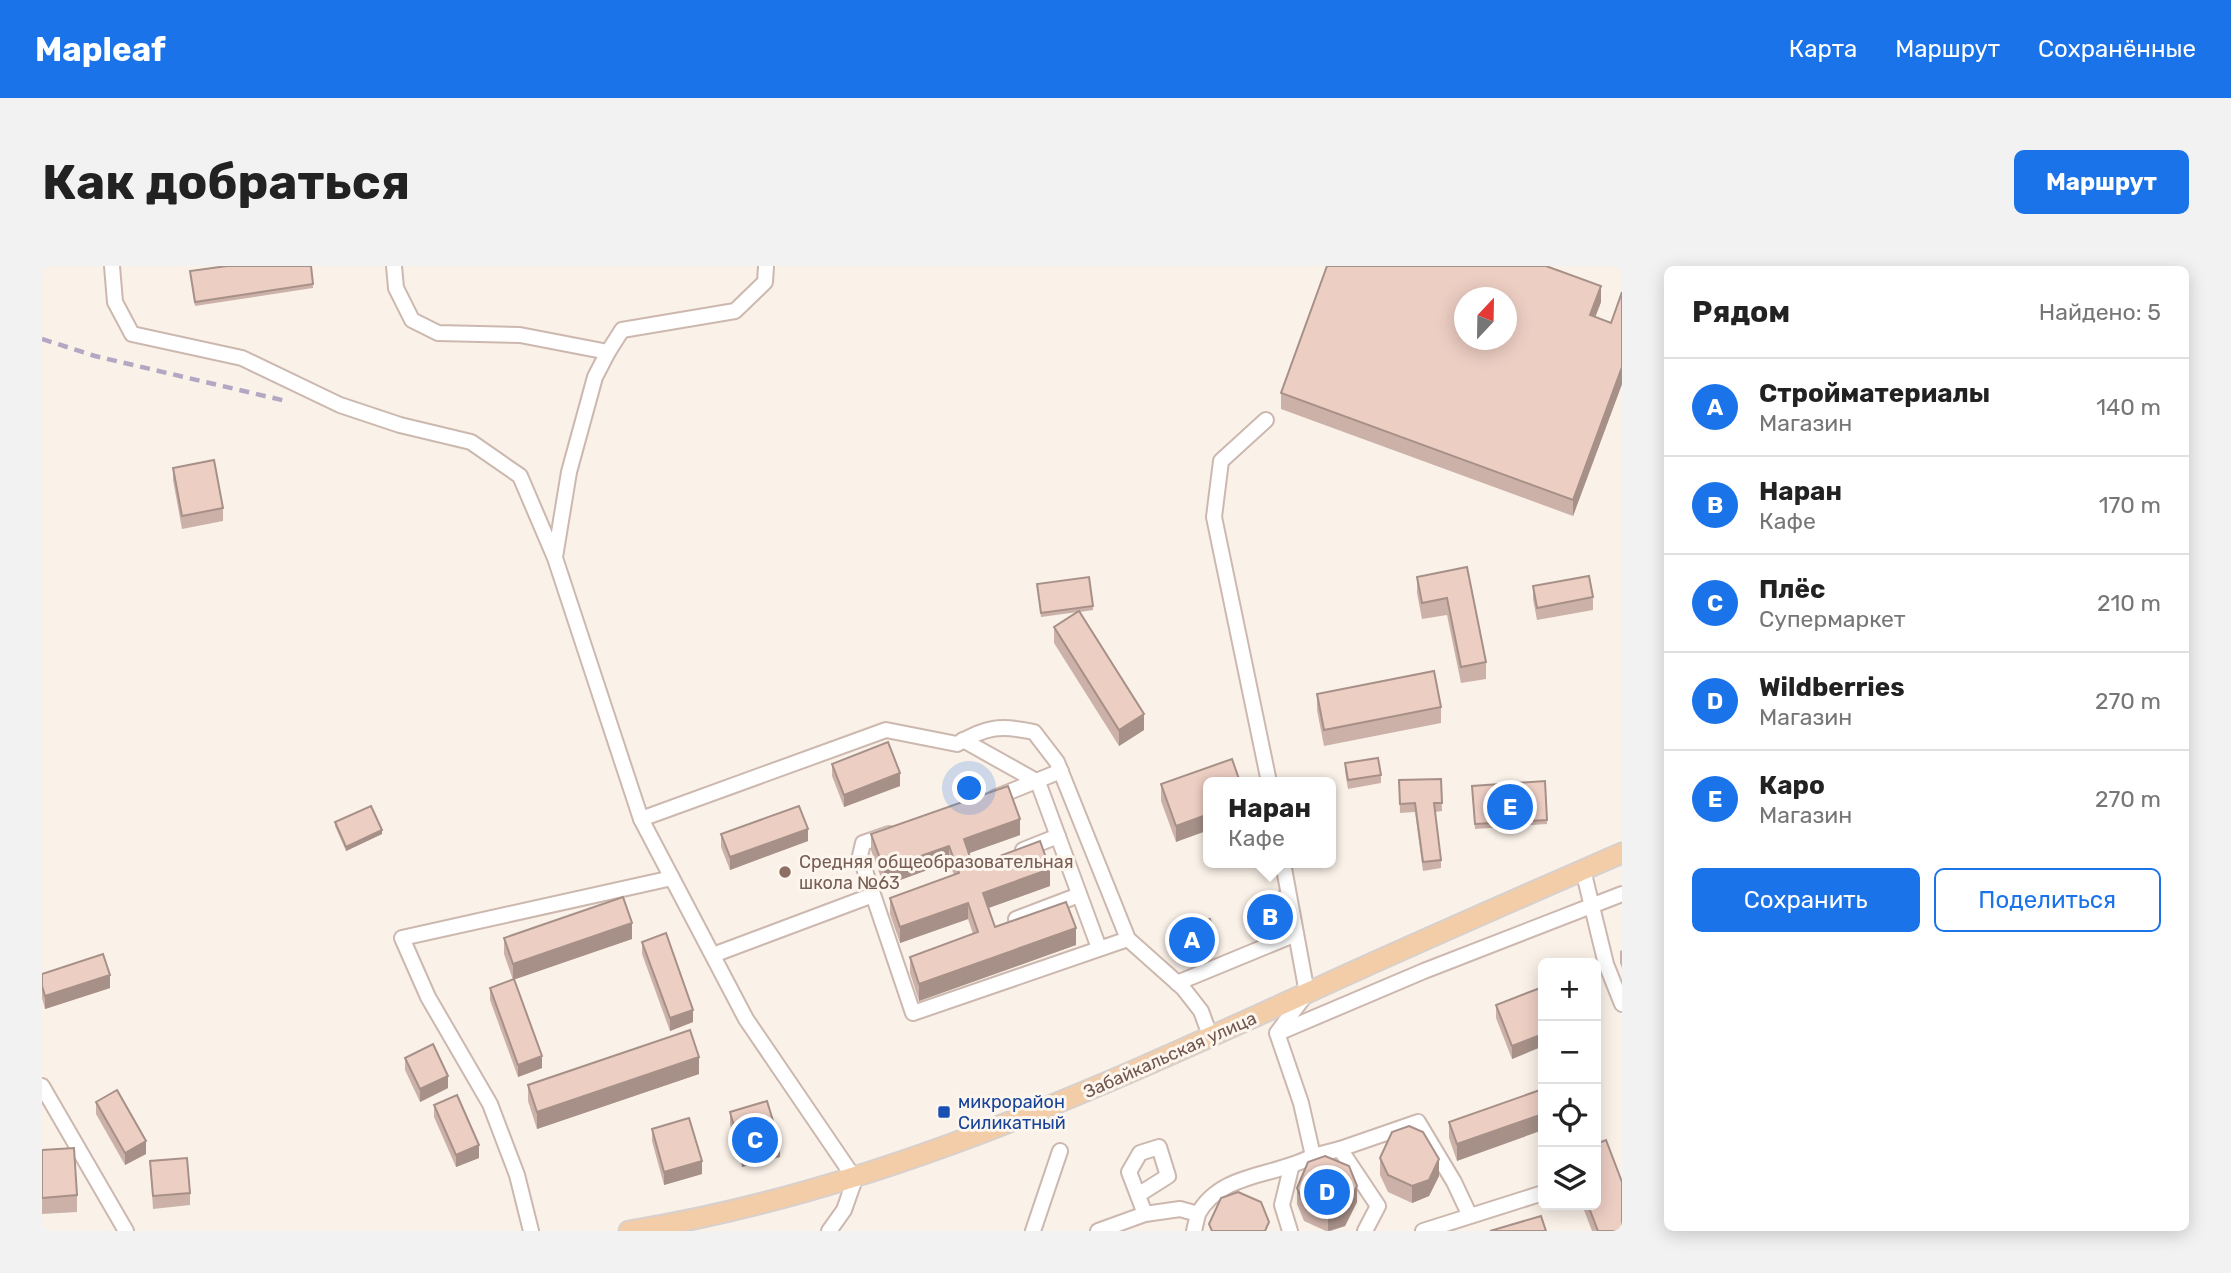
<!DOCTYPE html>
<html lang="ru">
<meta charset="utf-8">
<style>
body{margin:0;font-family:Rubik,sans-serif;background:#f2f2f2;color:#222}
.controls{position:absolute;right:21px;bottom:21px;display:grid;overflow:hidden;border-radius:10px;box-shadow:0 4px 18px #0003}
.controls button{width:63px;height:63px;display:grid;place-items:center;padding:0;border:0;border-bottom:2px solid #e0e0e0;background:#fff;color:#222;font:35px sans-serif}
.compass{position:absolute;left:1412px;top:21px;width:63px;height:63px;border-radius:50%;background:#fff;box-shadow:0 4px 18px #0003;rotate:22deg}
.you{position:absolute;left:928px;top:523px;width:24px;height:24px;margin:-18px;border:5px solid #fff;border-radius:50%;background:#1a73e8;box-shadow:0 0 0 10px #1a73e833}
.badge{display:grid;place-items:center;width:46px;height:46px;border-radius:50%;background:#1a73e8;color:#fff;font-size:23px;font-weight:700}
.pin{position:absolute;translate:-50% -50%;border:4px solid #fff;box-shadow:0 2px 7px #0006}
.popup{position:absolute;left:1161px;top:511px;width:133px;height:91px;box-sizing:border-box;display:grid;place-content:center;border-radius:10px;background:#fff;filter:drop-shadow(0 2px 5px #0005);font-size:23px;white-space:nowrap;color:#767676}
.popup b{font-size:26px;color:#222}
.popup::after{content:'';position:absolute;left:50%;top:100%;margin-left:-14px;border:14px solid transparent;border-top-color:#fff}
.list{margin:0;padding:0;list-style:none}
h2{display:flex;justify-content:space-between;align-items:center;height:91px;margin:0;padding:0 28px;font-size:30px}
h2 small{font-size:23px;font-weight:400;color:#767676}
.list li{display:grid;grid-template-columns:46px 1fr auto;gap:21px;align-items:center;box-sizing:border-box;height:98px;padding:0 28px;border-top:2px solid #e0e0e0}
.list b{display:block;font-size:26px;white-space:nowrap}
.list p{margin:0;font-size:23px;white-space:nowrap;color:#767676}
.list em{font-size:23px;font-style:normal;color:#767676}
.actions{display:flex;gap:14px;padding:21px 28px}
.actions a{flex:1;padding:16px 0;border:2px solid #1a73e8;border-radius:10px;text-align:center;font-size:24px;color:#1a73e8}
.actions .main{background:#1a73e8;color:#fff}
.icon{flex:none;width:38px;height:38px;fill:none;stroke:currentColor;stroke-width:2;stroke-linecap:round;stroke-linejoin:round}
.map{position:relative;flex:none;width:1580px;height:965px;overflow:hidden;border-radius:10px}
header{display:flex;align-items:center;gap:42px;box-sizing:border-box;height:98px;padding:0 35px;background:#1a73e8;color:#fff}
header strong{font-size:33px}
nav{display:flex;gap:38px;margin-inline-start:auto;font-size:24px}
.intro{display:flex;align-items:center;justify-content:space-between;box-sizing:border-box;height:168px;padding:0 42px}
h1{margin:0;font-size:49px}
.button{padding:18px 32px;border-radius:10px;background:#1a73e8;color:#fff;font-size:24px;font-weight:700}
main{display:flex;gap:42px;padding:0 42px}
aside{flex:1;background:#fff;border-radius:10px;box-shadow:0 4px 18px #0003}
.map>svg:first-child{display:block}
</style>
<header>
<strong>Mapleaf</strong>
<nav><a>Карта</a><a>Маршрут</a><a>Сохранённые</a></nav>
</header>
<div class="intro"><h1>Как добраться</h1><a class="button">Маршрут</a></div>
<main>
<div class="map">
<svg width="1580" height="965" viewBox="0 0 1580 965">
<rect width="100%" height="100%" fill="#faf1e8"/>
<g fill="none" stroke-linecap="round" stroke-linejoin="round">
<defs>
<g id="minor">
<polyline points="70,0 73,36 90,68 200,92 298,139 358,159 429,176 478,210 513,292 599,553 704,753 813,913 802,944 787,965"/>
<polyline points="352,0 354,22 370,54 396,67 478,69 566,86 553,111 527,206 513,291"/>
<polyline points="566,86 580,64 693,45 723,16 724,0"/>
<polyline points="1224,154 1179,195 1172,251 1227,516"/>
<polyline points="921,474 996,516 1057,682"/>
<polyline points="952,532 1019,505"/>
<path d="M599 553 844 464 915 478C945 460 959 459 992 466L1015 496 1086 673 1141 722 1159 745 1169 772"/>
<polyline points="847,568 821,577 818,590 871,747 1086,673"/>
<polyline points="981,584 1016,570"/>
<polyline points="1541,604 1564,698 1580,738"/>
<polyline points="974,653 1037,629"/>
<polyline points="671,689 831,629"/>
<polyline points="1135,717 1254,668"/>
<polyline points="1236,767 1382,705 1580,628"/>
<polyline points="0,820 84,965"/>
<polyline points="1298,883 1376,856 1412,916 1427,948"/>
<polyline points="1271,890 1298,883 1336,940 1323,965"/>
<polyline points="1103,948 1138,943 1156,948 1152,965"/>
<path d="M1156 948C1179 906 1233 911 1271 890L1259 837 1235 767 1265 727 1241 597"/>
<polyline points="489,965 475,909 448,838 386,731 360,672 630,612"/>
<polyline points="991,965 1018,885"/>
<polyline points="1056,965 1103,948 1087,906 1098,887 1117,881 1126,910 1096,929"/>
<polyline points="1248,965 1240,939 1249,902"/>
<polyline points="1381,965 1501,927"/>
</g>
<path id="major" d="M587 965C826 927 1048 826 1267 726 1371 678 1475 633 1580 587"/>
</defs>
<use href="#minor" stroke="#ccb8af" stroke-width="18"/>
<use href="#major" stroke="#d8d0ce" stroke-width="23"/>
<use href="#minor" stroke="#fff" stroke-width="14"/>
<use href="#major" stroke="#f2cda7" stroke-width="19"/>
<polyline stroke="#b3a7c3" stroke-width="4.5" stroke-dasharray="10 7" stroke-linecap="butt" points="0,73 53,90 244,135"/>
</g>
<g fill="#ccb1a8">
<polygon points="148,5 271,18 271,22 153,40"/>
<polygon points="1580,26 1580,118 1531,250 1239,143 1239,127 1559,36 1553,51 1569,57"/>
<polygon points="131,202 181,242 181,255 140,263 131,214"/>
<polygon points="1425,301 1444,396 1444,413 1419,417 1405,349 1380,353 1375,327 1375,311"/>
<polygon points="995,318 1051,340 1051,344 1038,346 1102,464 1077,480 1012,377 1012,361 1036,346 999,351"/>
<polygon points="1491,320 1551,331 1551,344 1495,354 1491,333"/>
<polygon points="1275,428 1399,441 1399,457 1282,480 1275,444"/>
<polygon points="1190,493 1134,576 1119,535 1119,518"/>
<polygon points="1303,497 1339,509 1339,517 1306,523 1303,505"/>
<polygon points="790,498 858,520 802,541 790,510"/>
<polygon points="1399,513 1400,545 1393,546 1399,594 1399,602 1381,605 1373,546 1358,547 1357,514"/>
<polygon points="1503,515 1505,558 1433,563 1430,520"/>
<polygon points="293,556 340,568 304,585 293,560"/>
<polygon points="679,568 766,575 688,604 679,581"/>
<polygon points="829,568 978,569 927,587 931,600 1008,620 946,642 953,661 1034,679 877,735 868,707 868,691 931,668 926,653 858,677 848,648 848,632 912,609 907,596 842,620 829,584"/>
<polygon points="1214,630 1242,662 1219,668 1214,638"/>
<polygon points="1128,664 1172,675 1132,687 1128,672"/>
<polygon points="462,672 590,673 472,713 500,802 476,811 448,734 448,722 471,714 462,688"/>
<polygon points="600,676 651,756 628,765 600,688"/>
<polygon points="1580,684 1580,702 1578,697 1578,685"/>
<polygon points="0,708 68,722 3,743 0,732"/>
<polygon points="1501,730 1501,780 1470,793 1454,752 1454,739"/>
<polygon points="363,792 406,822 378,836 363,804"/>
<polygon points="657,808 495,863 486,835 486,819"/>
<polygon points="1501,823 1415,895 1407,872 1407,856"/>
<polygon points="54,836 104,888 83,899 54,848"/>
<polygon points="392,839 437,892 414,901 392,851"/>
<polygon points="688,846 738,891 700,901 688,858"/>
<polygon points="610,863 660,908 622,919 610,875"/>
<polygon points="0,884 35,929 35,946 0,948"/>
<polygon points="1338,892 1397,910 1387,930 1370,937 1346,926 1338,909"/>
<polygon points="108,895 148,927 148,939 111,943"/>
<polygon points="1255,922 1315,936 1303,960 1289,965 1284,965 1262,955 1255,938"/>
<polygon points="1540,939 1554,939 1580,965 1550,965"/>
</g>
<g fill="#a69088">
<polygon points="1559,20 1559,36 1548,65 1548,49"/>
<polygon points="1580,101 1580,118 1531,250 1531,234"/>
<polygon points="1102,448 1102,464 1077,480 1077,464"/>
<polygon points="858,507 858,520 802,541 802,529"/>
<polygon points="1167,548 1167,564 1134,576 1134,560"/>
<polygon points="978,553 978,569 922,589 922,573"/>
<polygon points="766,563 766,575 688,604 688,591"/>
<polygon points="340,564 340,568 304,585 304,581"/>
<polygon points="907,580 907,596 842,620 842,603"/>
<polygon points="1008,603 1008,620 941,644 941,627"/>
<polygon points="926,637 926,653 858,677 858,661"/>
<polygon points="1242,654 1242,662 1219,668 1219,660"/>
<polygon points="590,657 590,673 471,714 471,698"/>
<polygon points="1034,662 1034,679 877,735 877,718"/>
<polygon points="1172,667 1172,675 1132,687 1132,678"/>
<polygon points="68,709 68,722 3,743 3,730"/>
<polygon points="651,744 651,756 628,765 628,752"/>
<polygon points="1501,768 1501,780 1470,793 1470,780"/>
<polygon points="500,790 500,802 476,811 476,799"/>
<polygon points="657,791 657,808 495,863 495,846"/>
<polygon points="406,810 406,822 378,836 378,823"/>
<polygon points="1501,848 1501,864 1415,895 1415,878"/>
<polygon points="104,875 104,888 83,899 83,887"/>
<polygon points="738,878 738,891 700,901 700,889"/>
<polygon points="437,879 437,892 414,901 414,889"/>
<polygon points="1397,893 1397,910 1387,930 1370,937 1370,920"/>
<polygon points="660,895 660,908 622,919 622,906"/>
<polygon points="1315,920 1315,936 1303,960 1286,965 1286,950"/>
</g>
<g fill="#edcec3" stroke="#a69088" stroke-width="2" fill-rule="evenodd">
<polygon points="185,0 269,0 271,18 153,36 148,5"/>
<path d="M1285 0H1504L1559 20 1548 49 1569 57 1580 26V101L1531 234 1239 127ZM1423 32H1465V74H1423Z"/>
<polygon points="172,194 181,242 140,250 131,202"/>
<polygon points="1425,301 1444,396 1419,401 1405,332 1380,337 1375,311"/>
<polygon points="1547,310 1551,331 1495,342 1491,320"/>
<polygon points="1047,311 1051,340 999,347 995,318"/>
<polygon points="1037,345 1102,448 1077,464 1012,361"/>
<polygon points="1392,405 1399,441 1282,464 1275,428"/>
<polygon points="846,476 858,507 802,529 790,498"/>
<polygon points="1336,492 1339,509 1306,514 1303,497"/>
<polygon points="1190,493 1198,516 1167,516 1167,548 1134,560 1119,518"/>
<polygon points="1399,513 1400,537 1392,537 1399,594 1381,596 1373,537 1358,538 1357,514"/>
<polygon points="1503,515 1505,554 1433,558 1430,520"/>
<polygon points="966,520 978,553 922,573 931,600 998,575 1008,603 941,627 953,661 1024,636 1034,662 877,718 868,691 936,666 926,637 858,661 848,632 917,607 907,580 842,603 829,568"/>
<polygon points="329,540 340,564 304,581 293,556"/>
<polygon points="757,540 766,563 688,591 679,568"/>
<polygon points="1237,626 1242,654 1219,660 1214,630"/>
<polygon points="581,631 590,657 471,698 462,672"/>
<polygon points="1168,653 1172,667 1132,678 1128,664"/>
<polygon points="624,667 651,744 628,752 600,676"/>
<polygon points="61,688 68,709 3,730 0,720 0,708"/>
<polygon points="472,713 500,790 476,799 448,722"/>
<polygon points="1498,722 1501,730 1501,768 1470,780 1454,739"/>
<polygon points="648,764 657,791 495,846 486,819"/>
<polygon points="391,778 406,810 378,823 363,792"/>
<polygon points="1501,823 1501,848 1415,878 1407,856"/>
<polygon points="75,824 104,875 83,887 54,836"/>
<polygon points="415,829 437,879 414,889 392,839"/>
<polygon points="725,835 738,878 700,889 688,846"/>
<polygon points="647,852 660,895 622,906 610,863"/>
<polygon points="1367,860 1381,866 1397,893 1387,914 1370,920 1346,909 1338,892 1350,866"/>
<polygon points="1564,874 1580,916 1580,965 1556,965 1546,939 1554,939 1554,878"/>
<polygon points="32,882 35,929 0,932 0,884"/>
<polygon points="1283,890 1307,900 1315,920 1303,944 1286,950 1262,939 1255,922 1266,896"/>
<polygon points="145,892 148,927 111,930 108,895"/>
<polygon points="1196,926 1219,936 1227,956 1223,965 1170,965 1167,958 1179,932"/>
<polygon points="1499,950 1504,965 1448,965"/>
</g>
<circle fill="#8d6e63" stroke="#fdf6ee" stroke-width="2.5" cx="743" cy="606" r="7"/>
<rect fill="#1a4fb4" stroke="#fdf6ee" stroke-width="2.5" x="895" y="839" width="14" height="14" rx="3.5"/>
<g text-anchor="middle" dominant-baseline="central" stroke-width="6" stroke-linejoin="round" paint-order="stroke">
<g font-size="18" fill="#785e54" stroke="#fdf6ee" text-anchor="start">
<text x="757" y="596">Средняя общеобразовательная<tspan x="757" dy="21">школа №63</tspan></text>
</g>
<g font-size="18" fill="#72574f" stroke="#fdf6ee">
<text transform="translate(1128 789) rotate(-24)">Забайкальская улица</text>
</g>
<g font-size="18" fill="#164399" stroke="#fdf6ee" text-anchor="start">
<text x="916" y="836">микрорайон<tspan x="916" dy="21">Силикатный</tspan></text>
</g>
</g>
</svg>
<div class="controls">
<button>+</button>
<button>−</button>
<button><svg class="icon" aria-label="locate" viewBox="0 0 24 24"><circle cx="12" cy="12" r="6"/><path d="M12 2v4M12 18v4M2 12h4M18 12h4"/></svg></button>
<button><svg class="icon" aria-label="layers" viewBox="0 0 24 24"><path d="M12 4l9 5-9 5-9-5zM3 14l9 5 9-5"/></svg></button>
</div>
<svg class="compass" viewBox="-18 -18 36 36"><path d="M0-13l5 13h-10z" fill="#e53935"/><path d="M0 13l5-13h-10z" fill="#767676"/></svg>
<div class="you"></div>
<div class="pin badge" style="left:1150px;top:674px">A</div>
<div class="pin badge" style="left:1228px;top:651px">B</div>
<div class="popup"><b>Наран</b>Кафе</div>
<div class="pin badge" style="left:713px;top:874px">C</div>
<div class="pin badge" style="left:1285px;top:926px">D</div>
<div class="pin badge" style="left:1468px;top:541px">E</div>
</div>
<aside>
<h2>Рядом<small>Найдено: 5</small></h2>
<ul class="list">
<li><span class="badge">A</span><div><b>Стройматериалы</b><p>Магазин</p></div><em>140 m</em></li>
<li><span class="badge">B</span><div><b>Наран</b><p>Кафе</p></div><em>170 m</em></li>
<li><span class="badge">C</span><div><b>Плёс</b><p>Супермаркет</p></div><em>210 m</em></li>
<li><span class="badge">D</span><div><b>Wildberries</b><p>Магазин</p></div><em>270 m</em></li>
<li><span class="badge">E</span><div><b>Каро</b><p>Магазин</p></div><em>270 m</em></li>
</ul>
<div class="actions"><a class="main">Сохранить</a><a>Поделиться</a></div>
</aside>
</main>
